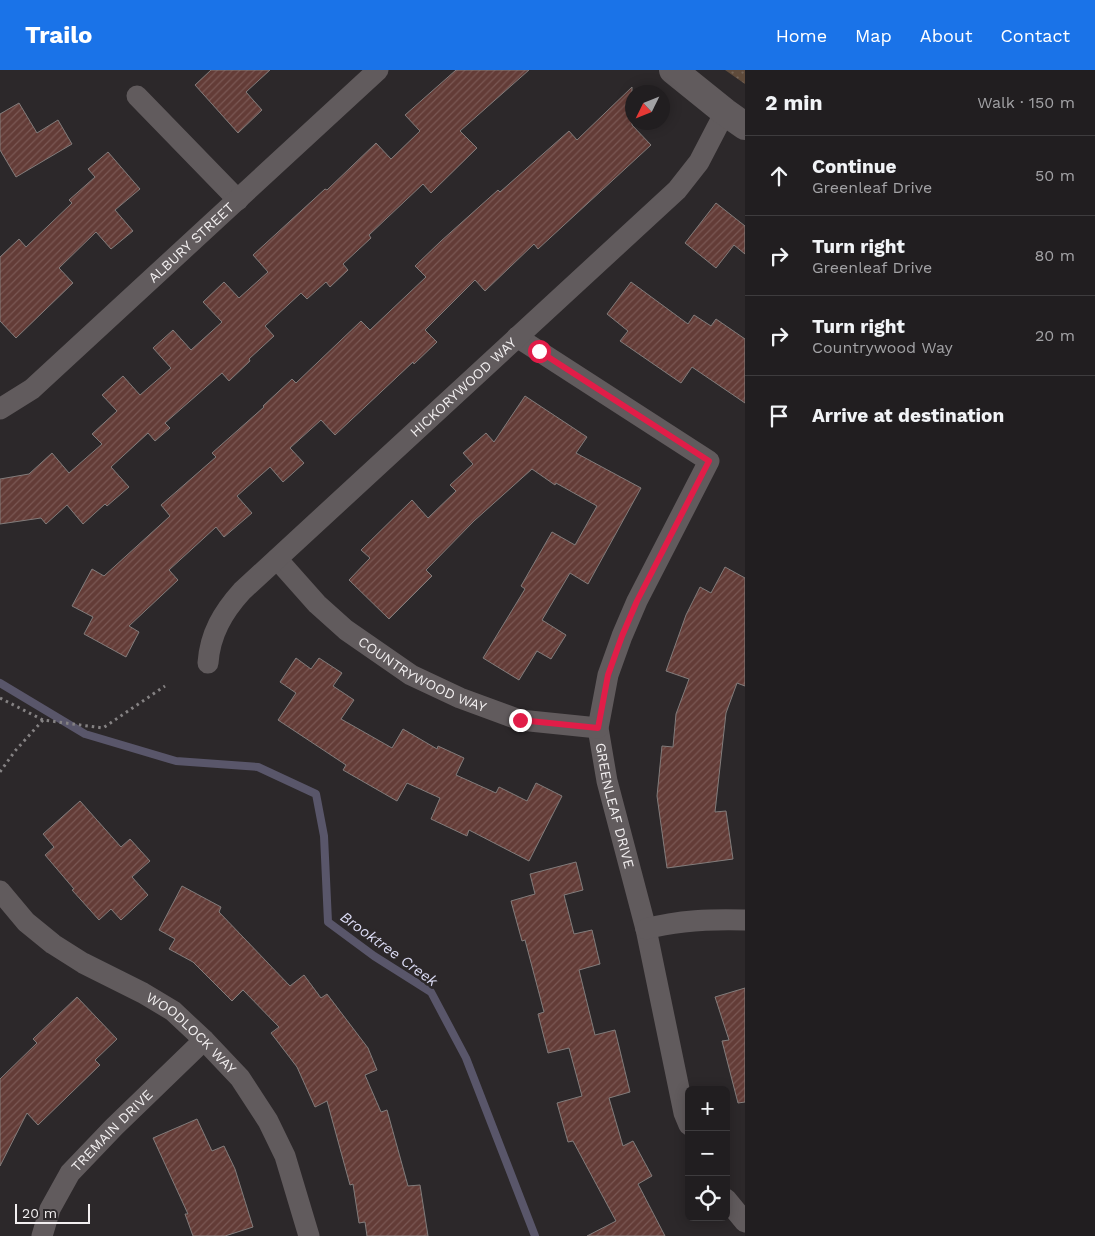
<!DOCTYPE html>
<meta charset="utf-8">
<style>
body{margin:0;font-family:"Work Sans",sans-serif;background:#292729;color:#f1f3f6}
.controls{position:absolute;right:15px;bottom:15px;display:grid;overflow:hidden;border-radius:8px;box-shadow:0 2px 12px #0003}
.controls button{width:45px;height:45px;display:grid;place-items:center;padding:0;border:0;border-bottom:1px solid #3e3c3e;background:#211e20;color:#f1f3f6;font:25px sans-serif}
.compass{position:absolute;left:625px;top:15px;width:45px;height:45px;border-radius:50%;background:#211e20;box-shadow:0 2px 12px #0003;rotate:227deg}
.scale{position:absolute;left:15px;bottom:12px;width:75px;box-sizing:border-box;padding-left:5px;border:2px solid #f2eff0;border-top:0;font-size:14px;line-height:18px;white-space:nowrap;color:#f2eff0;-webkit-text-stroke:4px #2c282a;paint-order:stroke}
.stop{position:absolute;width:15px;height:15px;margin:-11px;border:4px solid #e11d48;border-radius:50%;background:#fff}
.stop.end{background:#e11d48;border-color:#fff;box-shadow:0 1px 5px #0008}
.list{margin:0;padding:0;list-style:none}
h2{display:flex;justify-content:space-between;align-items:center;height:65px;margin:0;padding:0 20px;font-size:21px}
h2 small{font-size:16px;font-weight:400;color:#a2a2a5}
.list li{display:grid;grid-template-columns:32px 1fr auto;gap:15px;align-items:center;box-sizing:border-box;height:80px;padding:0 20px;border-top:1px solid #3e3c3e}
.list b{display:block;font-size:19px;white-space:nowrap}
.list p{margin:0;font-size:16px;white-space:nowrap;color:#a2a2a5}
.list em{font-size:16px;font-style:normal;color:#a2a2a5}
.icon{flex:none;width:28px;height:28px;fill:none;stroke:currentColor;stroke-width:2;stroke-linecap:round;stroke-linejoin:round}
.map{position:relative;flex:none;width:745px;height:1166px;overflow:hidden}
header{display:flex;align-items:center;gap:30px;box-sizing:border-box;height:70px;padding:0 25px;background:#1a73e8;color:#fff}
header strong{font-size:24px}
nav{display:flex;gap:28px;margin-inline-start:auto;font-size:18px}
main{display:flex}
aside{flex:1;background:#211e20}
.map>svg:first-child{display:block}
</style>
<header>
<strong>Trailo</strong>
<nav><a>Home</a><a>Map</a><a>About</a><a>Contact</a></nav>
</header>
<main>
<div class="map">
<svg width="745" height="1166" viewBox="0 0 745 1166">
<defs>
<pattern id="green-dots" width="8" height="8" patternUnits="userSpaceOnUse" patternTransform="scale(1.25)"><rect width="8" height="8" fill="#5f4b3b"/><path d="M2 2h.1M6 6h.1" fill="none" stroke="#766558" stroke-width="1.8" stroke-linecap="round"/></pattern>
<pattern id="building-hatch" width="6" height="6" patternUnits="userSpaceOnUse" patternTransform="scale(1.25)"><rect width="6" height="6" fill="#633c37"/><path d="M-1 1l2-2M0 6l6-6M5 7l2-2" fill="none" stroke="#7a5854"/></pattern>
</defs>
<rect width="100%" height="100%" fill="#2c282a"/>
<polygon fill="url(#green-dots)" points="725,0 745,0 745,14"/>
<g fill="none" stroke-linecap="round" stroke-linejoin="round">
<polyline stroke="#59566a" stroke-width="8" points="0,613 85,664 176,691 258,697 316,724 324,766 328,852 374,886 431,922 466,988 535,1166"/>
</g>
<g fill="url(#building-hatch)" stroke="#827c7b">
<polygon points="211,0 270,0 246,22 262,40 238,63 195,15"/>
<polygon points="456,0 529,0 460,61 477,78 431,123 423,114 369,165 371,168 343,194 348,200 330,217 326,212 307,229 301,223 265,256 274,266 249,289 250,291 229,311 222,303 165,353 170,358 155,371 148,363 111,397 129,417 107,436 105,434 83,454 67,435 46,454 41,448 0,454 0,409 29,404 52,383 69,403 102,374 92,364 117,341 102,325 123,306 140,325 171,298 153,278 173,260 191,280 222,252 203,232 224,212 239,228 268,202 253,185 325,119 327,120 376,73 391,89 420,61 405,45"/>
<polygon points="632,17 632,55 651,75 538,179 534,174 485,221 475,210 425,260 437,272 414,294 413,292 335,365 321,350 290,378 304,393 283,412 270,397 237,426 252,443 224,467 216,457 169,500 178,510 129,556 139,562 126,587 84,564 93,547 72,536 92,499 104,506 170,446 161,435 216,387 212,383 264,337 263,336 292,309 296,313 361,251 370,260 426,207 415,196 441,171 498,120 500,122 569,61 577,70"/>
<polygon points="19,33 37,63 58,50 72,74 16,107 0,80 0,44"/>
<polygon points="108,82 140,119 115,140 133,161 111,179 96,162 59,198 73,213 16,268 0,251 0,187 19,169 26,177 72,133 69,130 95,107 88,99"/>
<polygon points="716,133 745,156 745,184 734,175 716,198 685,173"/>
<polygon points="631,212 688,254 694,245 711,256 716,249 745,269 745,333 692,297 681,313 620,271 628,261 607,244"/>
<polygon points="525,326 587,367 576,383 641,418 588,514 570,503 542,550 566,565 551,589 537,581 519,610 483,588 525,519 521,516 552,462 575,475 597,436 556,413 555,415 532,399 474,451 426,500 432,506 389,549 349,510 370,488 361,480 412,430 428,448 456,421 450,415 473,394 463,383 486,363 494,372"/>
<polygon points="725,497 745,508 745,616 737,613 726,643 715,742 726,741 733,789 667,798 657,726 662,676 673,677 676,644 689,609 666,601 686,545 700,517 711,523"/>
<polygon points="296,588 311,599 319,588 342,603 333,616 354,630 341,649 392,678 403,659 437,679 438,676 464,688 456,705 496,723 499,717 527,731 536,713 562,726 529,791 469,760 467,766 431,749 440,728 407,713 397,731 343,700 346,695 278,650 296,623 280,612"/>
<polygon points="80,731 121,777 130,769 150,791 132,807 148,825 121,850 111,839 99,850 72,820 74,819 45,785 54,777 43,764"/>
<polygon points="576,792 583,820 564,825 574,864 592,860 600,894 579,900 595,965 615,960 630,1022 609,1028 623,1076 633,1071 652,1106 638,1114 665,1166 587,1166 616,1151 573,1071 568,1072 557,1033 582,1026 569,978 548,983 538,944 544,942 525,870 522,871 511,831 535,824 530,804"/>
<polygon points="182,816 221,837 219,842 290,916 304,905 321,928 327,924 368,978 377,1000 365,1005 381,1042 387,1040 408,1116 420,1115 428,1166 367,1166 365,1152 359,1153 353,1114 350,1115 327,1031 315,1037 297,997 271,963 279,957 243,920 232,931 193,892 169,879 175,869 159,860"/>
<polygon points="745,918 745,1032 738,1033 722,971 729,970 715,927"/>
<polygon points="77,927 117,969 95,990 100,995 38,1055 27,1043 0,1096 0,1009 37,973 33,969"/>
<polygon points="197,1049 212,1081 224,1076 235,1099 253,1157 225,1166 193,1166 185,1144 188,1144 153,1068"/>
</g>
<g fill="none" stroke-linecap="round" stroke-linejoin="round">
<g stroke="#858283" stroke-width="3" stroke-dasharray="2.5 4" stroke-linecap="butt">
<polyline points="0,628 43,650 103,658 165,616"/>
<polyline points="0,702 15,681 43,650"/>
</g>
<g stroke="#615b5d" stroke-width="21">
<polyline points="137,26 238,130"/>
<path id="s1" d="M517 267 709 391 637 531 622 566 608 605 598 658 607 711 646 859 684 1043 689 1055"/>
<path id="s2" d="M0 339 32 319 378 0"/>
<path id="s3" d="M277 489 317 534 346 560 411 605 460 628 520 650 598 658"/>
<path id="s4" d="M208 593C210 564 223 542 242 521L677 120 699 92 725 42"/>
<path id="s5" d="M0 821 26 852 53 874 83 893 143 923 173 941 204 970 240 1008 268 1051 285 1086 309 1166"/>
<path d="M646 859C679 850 711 849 745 850"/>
<polyline points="726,1129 745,1152"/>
<path id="s6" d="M42 1166 50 1139 70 1103 114 1057 204 970"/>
</g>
<polyline stroke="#615b5d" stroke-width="28" points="673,0 725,42 745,56"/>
</g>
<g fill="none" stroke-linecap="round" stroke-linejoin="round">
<polyline stroke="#e11d48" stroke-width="6" points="520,650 598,658 608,605 622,566 637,531 709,391 539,281"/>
</g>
<g text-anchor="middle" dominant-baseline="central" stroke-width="5" stroke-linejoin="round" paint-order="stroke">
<g font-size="14" fill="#f2eff0" stroke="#2c282a">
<text stroke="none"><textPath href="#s2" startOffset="254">ALBURY STREET</textPath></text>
<text stroke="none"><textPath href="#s4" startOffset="382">HICKORYWOOD WAY</textPath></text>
<text stroke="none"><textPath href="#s3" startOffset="188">COUNTRYWOOD WAY</textPath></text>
<text stroke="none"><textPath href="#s1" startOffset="599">GREENLEAF DRIVE</textPath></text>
<text stroke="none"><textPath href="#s5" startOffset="241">WOODLOCK WAY</textPath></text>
<text stroke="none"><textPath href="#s6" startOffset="129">TREMAIN DRIVE</textPath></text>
</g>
<g font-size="15" font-style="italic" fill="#dbdbf4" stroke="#2c282a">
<text transform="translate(389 879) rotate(36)">Brooktree Creek</text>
</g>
</g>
</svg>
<div class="controls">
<button>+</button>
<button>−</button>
<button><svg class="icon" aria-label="locate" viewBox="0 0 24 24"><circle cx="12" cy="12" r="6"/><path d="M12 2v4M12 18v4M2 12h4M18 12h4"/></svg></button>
</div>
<svg class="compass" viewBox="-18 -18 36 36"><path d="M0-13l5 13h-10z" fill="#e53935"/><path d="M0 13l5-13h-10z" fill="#a2a2a5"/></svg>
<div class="scale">20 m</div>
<div class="stop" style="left:539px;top:281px"></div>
<div class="stop end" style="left:520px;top:650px"></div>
</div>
<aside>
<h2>2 min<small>Walk · 150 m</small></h2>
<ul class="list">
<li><svg class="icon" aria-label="ahead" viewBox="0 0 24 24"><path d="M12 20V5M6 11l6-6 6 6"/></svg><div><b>Continue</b><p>Greenleaf Drive</p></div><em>50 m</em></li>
<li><svg class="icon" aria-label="right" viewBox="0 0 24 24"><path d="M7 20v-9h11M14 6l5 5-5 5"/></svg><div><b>Turn right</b><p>Greenleaf Drive</p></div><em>80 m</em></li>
<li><svg class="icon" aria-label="right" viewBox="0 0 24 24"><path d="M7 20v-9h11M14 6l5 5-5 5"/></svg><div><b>Turn right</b><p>Countrywood Way</p></div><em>20 m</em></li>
<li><svg class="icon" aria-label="arrive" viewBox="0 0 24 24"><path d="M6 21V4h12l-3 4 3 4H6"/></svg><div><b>Arrive at destination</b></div></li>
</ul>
</aside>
</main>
